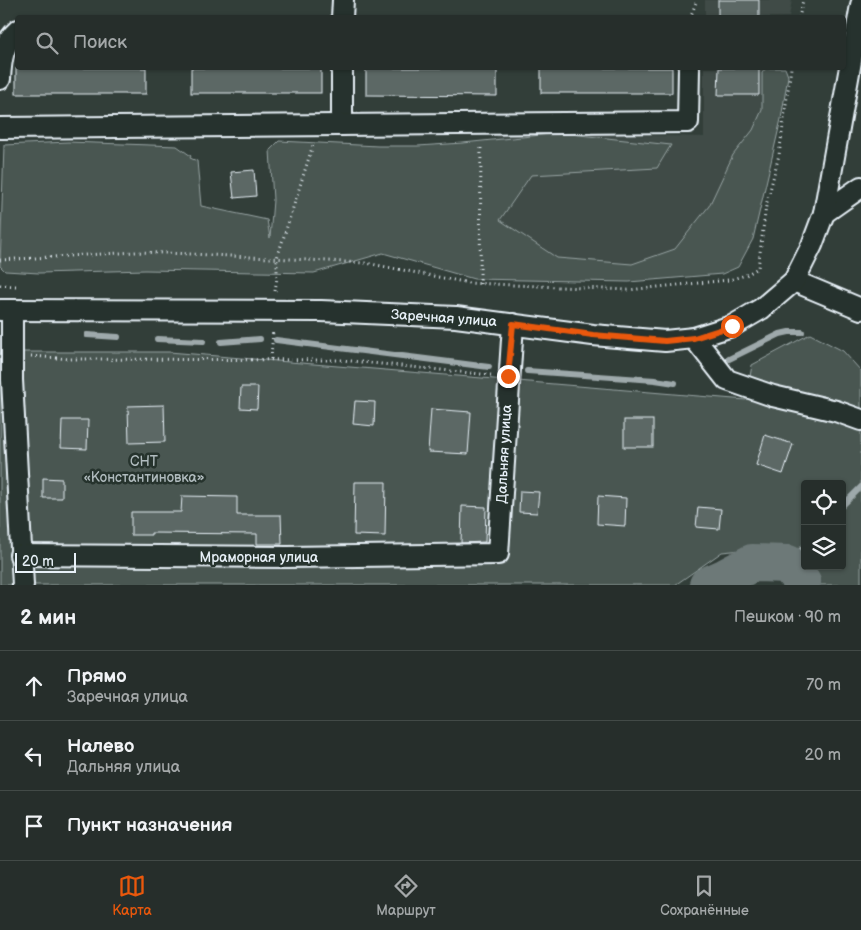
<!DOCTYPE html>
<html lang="ru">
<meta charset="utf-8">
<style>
body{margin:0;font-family:"Balsamiq Sans",sans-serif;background:#2e3633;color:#f1f3f6}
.controls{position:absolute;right:15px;bottom:15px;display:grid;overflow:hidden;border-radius:5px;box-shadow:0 1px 4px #0004}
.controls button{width:45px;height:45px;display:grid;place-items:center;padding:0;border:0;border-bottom:1px solid #424a47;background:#262e2b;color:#f1f3f6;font:25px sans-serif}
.scale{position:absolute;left:15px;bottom:12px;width:61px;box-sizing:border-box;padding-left:5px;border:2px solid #e8f1f8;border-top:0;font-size:14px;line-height:18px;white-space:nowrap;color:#e8f1f8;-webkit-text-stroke:4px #26332d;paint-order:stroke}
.stop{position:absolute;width:15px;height:15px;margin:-11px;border:4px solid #ea580c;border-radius:50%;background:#fff}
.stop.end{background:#ea580c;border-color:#fff;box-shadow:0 1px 5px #0008}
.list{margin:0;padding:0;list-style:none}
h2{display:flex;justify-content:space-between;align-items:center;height:65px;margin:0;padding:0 20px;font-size:21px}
h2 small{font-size:16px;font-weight:400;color:#a4a8a9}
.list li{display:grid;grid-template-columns:32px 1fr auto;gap:15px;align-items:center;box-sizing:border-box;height:70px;padding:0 20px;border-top:1px solid #424a47}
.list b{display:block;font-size:19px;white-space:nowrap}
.list p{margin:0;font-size:16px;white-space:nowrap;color:#a4a8a9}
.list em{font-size:16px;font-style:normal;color:#a4a8a9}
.icon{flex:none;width:28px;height:28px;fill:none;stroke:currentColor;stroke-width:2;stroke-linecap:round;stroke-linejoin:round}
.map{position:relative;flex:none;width:861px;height:585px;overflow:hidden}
.search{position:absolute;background:#262e2b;box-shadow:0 1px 4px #0004;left:15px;right:15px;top:15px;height:55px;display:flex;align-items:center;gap:12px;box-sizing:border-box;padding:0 18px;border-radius:5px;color:#a4a8a9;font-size:19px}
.sheet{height:275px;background:#262e2b}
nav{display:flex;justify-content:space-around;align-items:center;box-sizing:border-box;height:70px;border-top:1px solid #424a47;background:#262e2b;font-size:14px;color:#a4a8a9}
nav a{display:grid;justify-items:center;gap:2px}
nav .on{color:#ea580c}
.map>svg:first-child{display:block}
</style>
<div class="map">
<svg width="861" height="585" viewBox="0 0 861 585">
<rect width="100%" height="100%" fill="#323e39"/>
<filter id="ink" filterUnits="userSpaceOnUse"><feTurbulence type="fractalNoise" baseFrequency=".02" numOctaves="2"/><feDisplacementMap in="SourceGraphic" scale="10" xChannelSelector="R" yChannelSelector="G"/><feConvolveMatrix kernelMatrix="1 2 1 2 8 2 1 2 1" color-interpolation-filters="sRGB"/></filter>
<g filter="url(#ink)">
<g fill="#3f4b46">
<polygon points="705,0 792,0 789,17 705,18"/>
<polygon points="704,68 780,68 738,264 486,268 487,147 498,135 597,134 704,137"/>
</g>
<g fill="#495651" stroke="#98a4a4">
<polygon points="766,68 785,68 788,76 781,119 753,239 738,267 722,274 629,282 474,279 383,253 314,273 145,270 39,273 5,271 0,266 4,145 68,142 177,146 191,156 190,158 197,161 201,206 267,220 270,238 273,200 270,150 279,141 378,146 418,146 463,143 561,133 671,145 657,168 531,175 500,220 557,258 632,264 675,249 709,206 733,155 753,130 762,110 762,73"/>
<polygon points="810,334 843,351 861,371 861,585 813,585 810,566 842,566 842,484 805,484 805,553 763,548 722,552 675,585 0,585 0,352 169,352 746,400 752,365"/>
</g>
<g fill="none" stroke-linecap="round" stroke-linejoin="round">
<g stroke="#9ea9ab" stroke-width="6">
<polyline points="87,335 118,337"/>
<polyline points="157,339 203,341"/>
<polyline points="276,340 489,367"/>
<polyline points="221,342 260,339"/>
<polyline points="725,361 780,334 789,332 802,332"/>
<polyline points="527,371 655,380 675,383"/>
<polyline points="842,506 861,487"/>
<polyline points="788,564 805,546"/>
</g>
<polyline stroke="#6d7978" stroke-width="38" points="708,585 726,577 752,563 788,564 802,582 801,585"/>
</g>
<g fill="#5c6865" stroke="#e8f1f8">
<rect x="718" y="0" width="41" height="18"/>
<rect x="16" y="68" width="130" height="26"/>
<rect x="191" y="68" width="130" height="25"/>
<polygon points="366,68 497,68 497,96 366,95"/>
<rect x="541" y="68" width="131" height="25"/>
<polygon points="719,68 759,68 759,95 718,95"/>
<polygon points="254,170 256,196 234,198 231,172"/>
<polygon points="241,387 258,387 257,409 240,408"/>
<polygon points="355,401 375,402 374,426 353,424"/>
<polygon points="164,405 165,442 129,443 128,406"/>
<polygon points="431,409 471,412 468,454 428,452"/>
<polygon points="62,420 88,420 87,449 61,448"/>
<rect x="624" y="420" width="29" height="27"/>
<polygon points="765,435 793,444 783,474 756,465"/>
<polygon points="43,478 62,479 62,498 43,498"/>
<polygon points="355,482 386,482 385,536 354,535"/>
<polygon points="520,491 539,492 537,513 519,512"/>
<polygon points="182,496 237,497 237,515 281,515 282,544 257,544 257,534 151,533 151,535 131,535 131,512 181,512"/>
<polygon points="598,496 626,498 625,526 597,524"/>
<polygon points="462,506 486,507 485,542 461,543"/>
<polygon points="698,507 721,509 719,529 696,527"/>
</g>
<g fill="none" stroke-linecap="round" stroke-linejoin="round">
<defs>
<g id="minor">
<polyline points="342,18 343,0"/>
<polyline points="342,68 342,125"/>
<path d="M0 79C1 60 3 43 18 30"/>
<polyline points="0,128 688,122 689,68"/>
<polyline points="824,213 861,187"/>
<polyline points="794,281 861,309"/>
<polyline points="0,310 321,311 456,317 593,335 665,341 694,338 732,326 761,309 794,281 812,245 824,213 861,5"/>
<polyline points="12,310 12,380 23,585"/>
<polyline points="694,338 727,380 773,396 836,411 861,420"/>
<polyline points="20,555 288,557 498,554 513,324"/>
</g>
</defs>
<use href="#minor" stroke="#e8f1f8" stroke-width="24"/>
<g stroke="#e8f1f8" stroke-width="3" stroke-dasharray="1 4" stroke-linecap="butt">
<polyline points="690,18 697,0"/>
<polyline points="799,18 803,0"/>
<polyline points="0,260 136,252 192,254 366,263 469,283 628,290 729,280 746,275 758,268 766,206 779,155 791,68"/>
<polyline points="480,284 481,144"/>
<polyline points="0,285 16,286"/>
<polyline points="275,291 277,278 277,258 313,145"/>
<polyline points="31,356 70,359 342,360 491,375"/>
<polyline points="271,359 273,330"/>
</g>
<use href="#minor" stroke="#26332d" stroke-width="20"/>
</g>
</g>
<g fill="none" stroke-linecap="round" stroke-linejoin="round" filter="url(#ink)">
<polyline stroke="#ea580c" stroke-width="6" points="508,376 513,324 593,335 665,341 694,338 732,326"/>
</g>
<g text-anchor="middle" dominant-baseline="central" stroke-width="5" stroke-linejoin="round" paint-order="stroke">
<g font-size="14" fill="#e8f1f8" stroke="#26332d">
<text transform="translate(444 318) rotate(4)">Заречная улица</text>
<text transform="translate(504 454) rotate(-87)">Дальняя улица</text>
<text x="259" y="557">Мраморная улица</text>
</g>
<g font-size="14" fill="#b0bbbe" stroke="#26332d">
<text x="144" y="461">СНТ<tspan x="144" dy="16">«Константиновка»</tspan></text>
</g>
</g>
</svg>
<div class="controls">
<button><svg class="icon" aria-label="locate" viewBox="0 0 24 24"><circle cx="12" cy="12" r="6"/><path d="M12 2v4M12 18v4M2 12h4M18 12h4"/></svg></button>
<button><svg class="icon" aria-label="layers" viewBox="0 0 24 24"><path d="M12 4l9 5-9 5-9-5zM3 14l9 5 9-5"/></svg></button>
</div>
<div class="scale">20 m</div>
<div class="stop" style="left:732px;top:326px"></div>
<div class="stop end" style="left:508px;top:376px"></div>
<div class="search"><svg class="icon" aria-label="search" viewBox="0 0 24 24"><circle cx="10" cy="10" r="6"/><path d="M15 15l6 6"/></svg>Поиск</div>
</div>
<section class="sheet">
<h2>2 мин<small>Пешком · 90 m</small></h2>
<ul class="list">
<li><svg class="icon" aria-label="ahead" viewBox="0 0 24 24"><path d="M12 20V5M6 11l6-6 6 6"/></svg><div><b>Прямо</b><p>Заречная улица</p></div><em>70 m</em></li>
<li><svg class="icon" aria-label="left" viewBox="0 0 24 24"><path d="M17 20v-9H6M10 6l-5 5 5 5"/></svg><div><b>Налево</b><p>Дальняя улица</p></div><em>20 m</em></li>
<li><svg class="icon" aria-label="arrive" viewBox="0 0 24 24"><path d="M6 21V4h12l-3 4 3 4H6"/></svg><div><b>Пункт назначения</b></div></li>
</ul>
</section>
<nav>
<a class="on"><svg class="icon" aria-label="map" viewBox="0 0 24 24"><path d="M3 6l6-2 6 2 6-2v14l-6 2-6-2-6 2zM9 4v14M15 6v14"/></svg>Карта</a>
<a><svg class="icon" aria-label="directions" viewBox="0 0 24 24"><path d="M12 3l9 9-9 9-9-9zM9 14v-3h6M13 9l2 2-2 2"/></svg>Маршрут</a>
<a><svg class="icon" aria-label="saved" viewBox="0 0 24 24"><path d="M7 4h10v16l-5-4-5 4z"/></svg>Сохранённые</a>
</nav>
